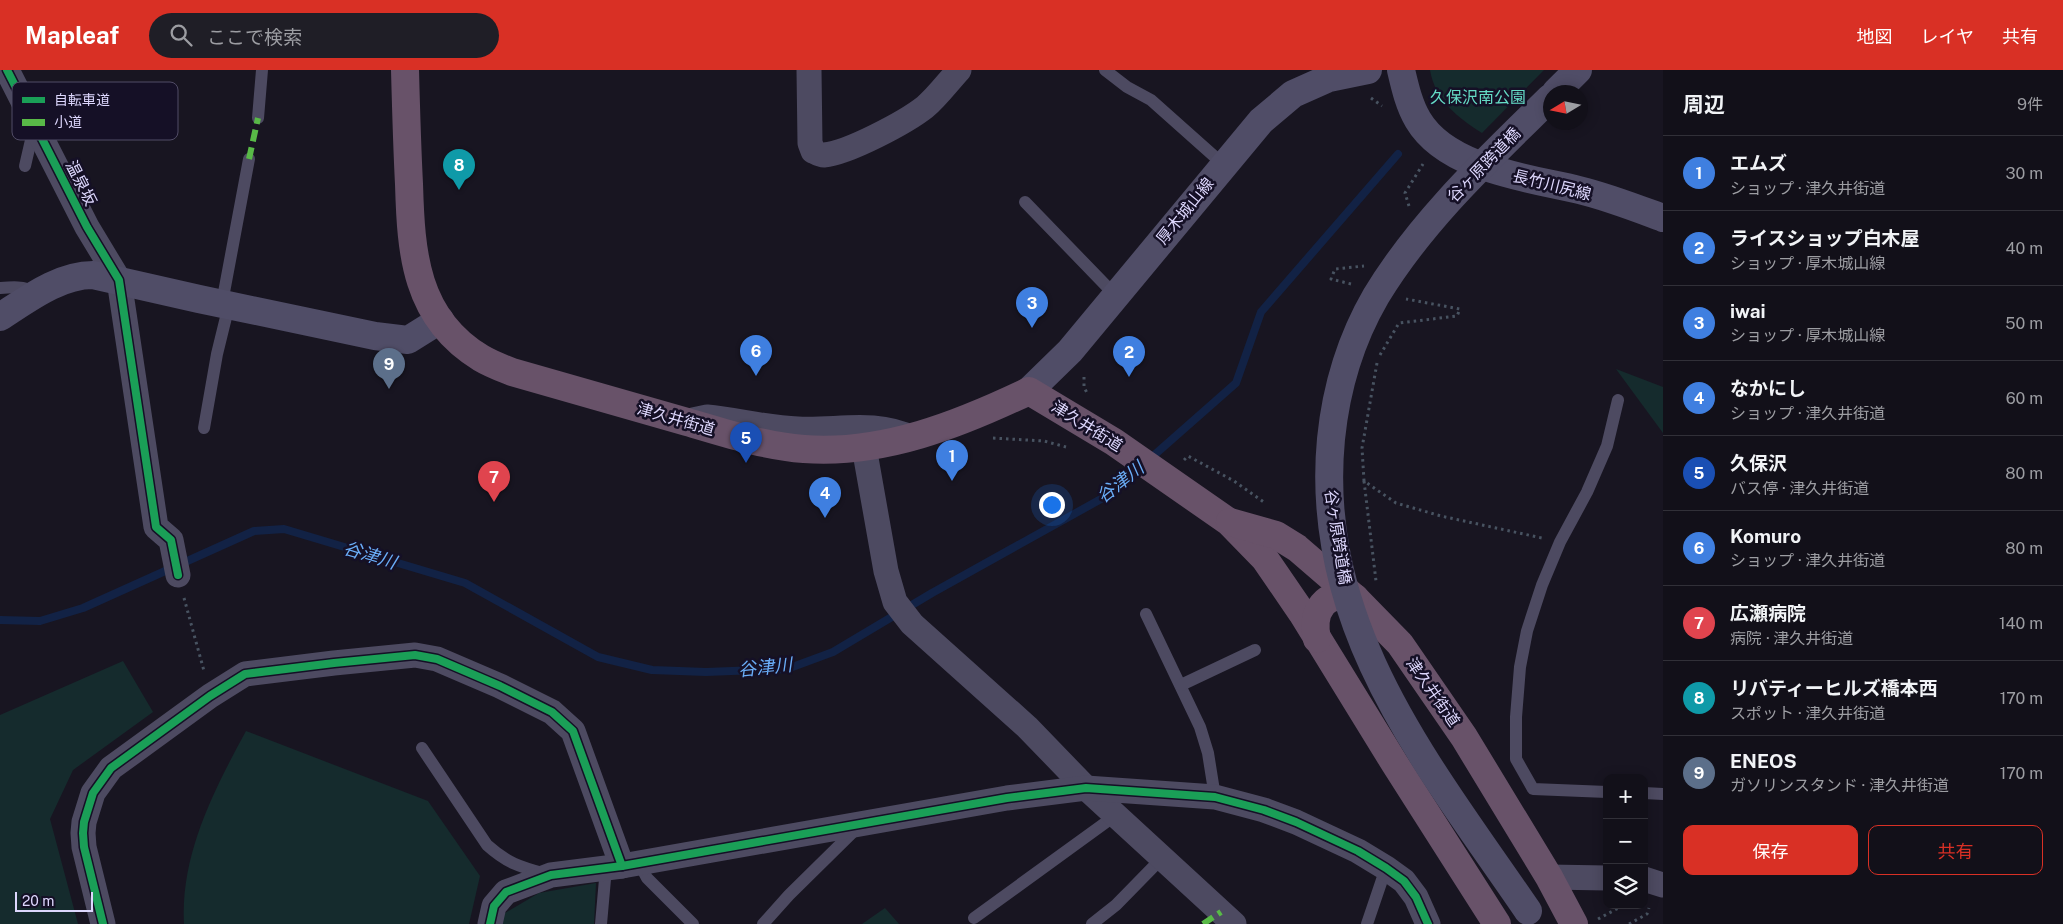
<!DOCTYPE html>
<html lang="ja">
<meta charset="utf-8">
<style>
body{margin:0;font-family:"Public Sans","Noto Sans JP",sans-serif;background:#1f1e26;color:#f1f3f6}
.controls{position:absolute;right:15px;bottom:15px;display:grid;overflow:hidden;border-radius:10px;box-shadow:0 2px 12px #0003}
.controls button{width:45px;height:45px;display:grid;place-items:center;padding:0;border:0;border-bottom:1px solid #313038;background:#121019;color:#f1f3f6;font:25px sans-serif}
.compass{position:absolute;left:1543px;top:15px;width:45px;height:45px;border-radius:50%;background:#121019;box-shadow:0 2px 12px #0003;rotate:260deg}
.scale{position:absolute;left:15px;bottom:12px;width:78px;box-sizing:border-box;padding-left:5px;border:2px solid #ddd7fd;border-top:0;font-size:14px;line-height:18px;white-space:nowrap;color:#ddd7fd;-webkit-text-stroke:4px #151026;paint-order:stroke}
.you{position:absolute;left:1051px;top:434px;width:18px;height:18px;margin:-12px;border:4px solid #fff;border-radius:50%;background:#1a73e8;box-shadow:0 0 0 8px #1a73e833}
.badge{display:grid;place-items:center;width:32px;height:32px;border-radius:50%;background:#d93025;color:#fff;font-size:16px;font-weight:700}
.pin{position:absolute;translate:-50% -41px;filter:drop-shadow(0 1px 2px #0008)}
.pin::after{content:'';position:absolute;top:26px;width:18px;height:15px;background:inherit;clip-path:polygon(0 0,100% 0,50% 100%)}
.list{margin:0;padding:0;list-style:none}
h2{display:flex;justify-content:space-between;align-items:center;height:65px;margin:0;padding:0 20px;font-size:21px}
h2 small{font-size:16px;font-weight:400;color:#9c9da2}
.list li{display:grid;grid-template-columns:32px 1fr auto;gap:15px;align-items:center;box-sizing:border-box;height:75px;padding:0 20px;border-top:1px solid #313038}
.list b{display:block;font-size:19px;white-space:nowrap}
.list p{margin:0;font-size:16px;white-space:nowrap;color:#9c9da2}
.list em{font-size:16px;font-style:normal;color:#9c9da2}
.actions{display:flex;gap:10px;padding:15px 20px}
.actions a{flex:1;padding:11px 0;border:1px solid #d93025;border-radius:10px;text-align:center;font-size:18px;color:#d93025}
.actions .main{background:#d93025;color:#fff}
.icon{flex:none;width:28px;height:28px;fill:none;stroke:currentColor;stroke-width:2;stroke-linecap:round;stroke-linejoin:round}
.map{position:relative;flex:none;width:1663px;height:854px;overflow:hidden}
header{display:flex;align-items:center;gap:30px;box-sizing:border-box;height:70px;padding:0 25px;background:#d93025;color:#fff}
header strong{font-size:24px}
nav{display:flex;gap:28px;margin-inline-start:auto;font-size:18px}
.search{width:350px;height:45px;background:#1f1e26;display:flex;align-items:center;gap:12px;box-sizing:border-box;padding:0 18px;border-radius:28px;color:#9c9da2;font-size:19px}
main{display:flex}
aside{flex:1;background:#121019}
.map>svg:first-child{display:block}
</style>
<header>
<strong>Mapleaf</strong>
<div class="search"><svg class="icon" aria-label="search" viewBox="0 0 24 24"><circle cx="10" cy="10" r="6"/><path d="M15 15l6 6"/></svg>ここで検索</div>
<nav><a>地図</a><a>レイヤ</a><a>共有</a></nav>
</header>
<main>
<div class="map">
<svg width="1663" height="854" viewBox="0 0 1663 854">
<rect width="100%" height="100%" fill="#181521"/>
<g fill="#152b2d">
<path d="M1430 0H1544L1482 63C1458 48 1435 30 1430 0Z"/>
<polygon points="1616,299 1663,317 1663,363"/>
<polygon points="123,591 153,642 73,700 50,749 78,854 0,854 0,645"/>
<path d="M246 661 428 731 480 806 469 854H184C180 785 214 720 246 661Z"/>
<polygon points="596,813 594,854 498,854 500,846 539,823"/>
<polygon points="885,838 899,854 862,854"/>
</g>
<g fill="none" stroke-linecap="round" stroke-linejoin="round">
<polyline stroke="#122245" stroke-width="8" points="0,550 40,551 83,538 254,461 284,459 465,513 598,587 652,600 706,602 787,599 833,582 932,523 1110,424 1236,313 1261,242 1398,84"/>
<g stroke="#485361" stroke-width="3" stroke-dasharray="2.5 4" stroke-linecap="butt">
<polyline points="1371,28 1382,36"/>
<polyline points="1409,136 1405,123 1423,94"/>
<polyline points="1351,214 1331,209 1335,199 1364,196"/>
<polyline points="1380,285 1399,253 1457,246 1460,239 1406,229"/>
<polyline points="1377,293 1362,378 1364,411 1396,433 1441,446 1542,468"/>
<polyline points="1084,307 1084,317 1087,323"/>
<polyline points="993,368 1044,371 1066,377"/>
<polyline points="1184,390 1188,386 1234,411 1265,433"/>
<polyline points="1364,411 1376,511"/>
<polyline points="184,528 204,601"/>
<polyline points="1598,849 1624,835"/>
<polyline points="1629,854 1647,844 1649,838"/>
</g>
<g stroke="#4d4a61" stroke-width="12">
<polyline points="1105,0 1127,17 1151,30 1224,95"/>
<polyline points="258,48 262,0"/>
<polyline points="25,96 34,57"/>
<polyline points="1025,132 1116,226"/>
<path d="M0 218C12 217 24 216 35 222"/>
<polyline points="222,233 249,89"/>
<polyline points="204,358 217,284 229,235"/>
<polyline points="1146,544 1200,657 1208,683 1215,727"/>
<polyline points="1181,615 1255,580"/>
<path d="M422 678 487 775C507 793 520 797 546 804"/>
<polyline points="1607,722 1533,719 1516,689 1516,647 1520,597 1527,561 1542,515 1560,472 1587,422 1607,376 1618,330"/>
<polyline points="1644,723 1663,724"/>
<polyline points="639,793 647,808 693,854"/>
<polyline points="974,848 1116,745"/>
<polyline points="601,854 606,798"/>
<polyline points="763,854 789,825 857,758"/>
<polyline points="1092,854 1116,835 1162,788"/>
<polyline points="1367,854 1386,798"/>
</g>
<g stroke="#4d4a61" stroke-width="25">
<polyline points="7,0 87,157 119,210 156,457 171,470 178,505"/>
<path d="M809 0 810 73 813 81C817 83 820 85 824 85 848 83 906 52 925 37 937 27 948 12 959 0"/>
<path d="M693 350 707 347C737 350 767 358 798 359 837 361 875 350 912 368"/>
<polyline points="864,377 886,501 895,532 912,554 1027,657 1086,718 1234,854"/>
<polyline points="1549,807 1607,808"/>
<polyline points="1644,809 1663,815"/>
<polyline points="103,854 84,777 83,763 84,752 93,723 111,698 210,626 245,604 334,593 415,585 437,589 500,616 552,642 573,661 622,796"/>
<polyline points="490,854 494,836 506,822 551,805 622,796 1007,728 1086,718 1215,727 1264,740 1296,752 1358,781 1386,798 1404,811 1416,827 1428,854"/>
</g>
<g stroke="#504d67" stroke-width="28">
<path d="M1401 0C1405 17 1409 35 1418 50 1447 99 1529 108 1579 120 1608 127 1636 138 1663 148"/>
<polyline points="1556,22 1578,0"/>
<path d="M0 247C28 229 59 205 93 205L199 229 375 266 408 270 440 250"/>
<polyline points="1029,321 1070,281 1261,51 1293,24 1329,8 1368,0"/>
</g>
<g stroke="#685269" stroke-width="28">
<path d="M405 0C406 38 407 76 409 114 411 183 415 248 481 288 491 294 502 298 512 302 570 319 629 335 687 352 725 363 764 376 804 379 883 385 960 354 1029 321L1114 372 1229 452 1265 489 1302 543 1395 694 1497 854"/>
<polyline points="1230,452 1276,465 1297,478 1355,528 1400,574 1464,667 1549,807 1574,854"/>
<path d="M1317 569C1311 541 1325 519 1355 528"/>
</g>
<path stroke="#504d67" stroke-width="28" d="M1528 841C1429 696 1313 557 1331 369 1336 319 1351 269 1376 226 1422 150 1488 89 1550 28"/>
<g stroke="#58b947" stroke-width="6" stroke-dasharray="12 6" stroke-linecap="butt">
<polyline points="249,89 258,48"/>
<polyline points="1203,854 1221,842"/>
</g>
<defs>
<g id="cycleway">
<polyline points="7,0 87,157 119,210 156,457 171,470 178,505"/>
<polyline points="103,854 84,777 83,763 84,752 93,723 111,698 210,626 245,604 334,593 415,585 437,589 500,616 552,642 573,661 622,796"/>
<polyline points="490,854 494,836 506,822 551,805 622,796 1007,728 1086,718 1215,727 1264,740 1296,752 1358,781 1386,798 1404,811 1416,827 1428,854"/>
</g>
</defs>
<use href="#cycleway" stroke="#151026" stroke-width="11"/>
<use href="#cycleway" stroke="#1a9f57" stroke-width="8"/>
</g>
<g text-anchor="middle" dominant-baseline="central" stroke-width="5" stroke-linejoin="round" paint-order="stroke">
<g font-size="16" fill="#65dbc5" stroke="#151026">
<text x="1478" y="27">久保沢南公園</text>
</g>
<g font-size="16" fill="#ddd7fd" stroke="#151026">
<text transform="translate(1484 95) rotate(-46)">谷ヶ原跨道橋</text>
<text transform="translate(81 113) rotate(63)">温泉坂</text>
<text transform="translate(1552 115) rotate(14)">長竹川尻線</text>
<text transform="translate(1185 141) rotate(-51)">厚木城山線</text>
<text transform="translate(676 349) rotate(16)">津久井街道</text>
<text transform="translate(1087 356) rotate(32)">津久井街道</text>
<text transform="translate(1338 467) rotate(81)">谷ヶ原跨道橋</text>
<text transform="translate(1433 622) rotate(55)">津久井街道</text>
</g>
<g font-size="18" font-style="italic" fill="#6aadf8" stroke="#151026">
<text transform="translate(1120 412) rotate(-38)">谷津川</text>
<text transform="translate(370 485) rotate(17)">谷津川</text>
<text transform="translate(765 597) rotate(-6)">谷津川</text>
</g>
</g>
<rect x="12" y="12" width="166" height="58" rx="8" fill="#151026" stroke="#514c66" stroke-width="1"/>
<rect x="22" y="27" width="23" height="6" fill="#1a9f57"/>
<rect x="22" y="49" width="23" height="7" fill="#58b947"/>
<g font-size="14" fill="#ddd7fd">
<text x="54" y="35">自転車道</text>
<text x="54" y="57">小道</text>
</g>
</svg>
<div class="controls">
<button>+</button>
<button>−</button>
<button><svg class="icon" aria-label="layers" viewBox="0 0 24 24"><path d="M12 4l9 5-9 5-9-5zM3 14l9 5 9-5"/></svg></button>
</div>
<svg class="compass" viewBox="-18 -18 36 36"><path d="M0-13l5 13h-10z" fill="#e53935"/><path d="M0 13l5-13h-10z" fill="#9c9da2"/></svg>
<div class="scale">20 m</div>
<div class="you"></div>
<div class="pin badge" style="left:952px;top:411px;background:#3f7fe0">1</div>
<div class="pin badge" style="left:1129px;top:307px;background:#3f7fe0">2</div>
<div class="pin badge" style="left:1032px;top:258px;background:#3f7fe0">3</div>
<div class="pin badge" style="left:825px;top:448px;background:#3f7fe0">4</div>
<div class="pin badge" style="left:746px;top:393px;background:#1a4fb4">5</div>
<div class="pin badge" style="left:756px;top:306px;background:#3f7fe0">6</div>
<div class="pin badge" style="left:494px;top:432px;background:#e0444e">7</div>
<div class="pin badge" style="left:459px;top:120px;background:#0f9aa8">8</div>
<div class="pin badge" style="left:389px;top:319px;background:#5c6f8a">9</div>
</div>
<aside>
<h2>周辺<small>9件</small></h2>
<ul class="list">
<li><span class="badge" style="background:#3f7fe0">1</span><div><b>エムズ</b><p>ショップ · 津久井街道</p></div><em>30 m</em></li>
<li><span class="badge" style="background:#3f7fe0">2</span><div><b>ライスショップ白木屋</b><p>ショップ · 厚木城山線</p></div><em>40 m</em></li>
<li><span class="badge" style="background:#3f7fe0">3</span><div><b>iwai</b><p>ショップ · 厚木城山線</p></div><em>50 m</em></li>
<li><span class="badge" style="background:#3f7fe0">4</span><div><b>なかにし</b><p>ショップ · 津久井街道</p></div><em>60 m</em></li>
<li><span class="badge" style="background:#1a4fb4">5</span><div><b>久保沢</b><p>バス停 · 津久井街道</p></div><em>80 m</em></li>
<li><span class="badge" style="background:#3f7fe0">6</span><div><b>Komuro</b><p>ショップ · 津久井街道</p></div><em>80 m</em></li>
<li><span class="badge" style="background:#e0444e">7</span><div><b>広瀬病院</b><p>病院 · 津久井街道</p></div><em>140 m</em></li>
<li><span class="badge" style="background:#0f9aa8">8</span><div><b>リバティーヒルズ橋本西</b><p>スポット · 津久井街道</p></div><em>170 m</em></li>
<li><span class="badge" style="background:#5c6f8a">9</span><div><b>ENEOS</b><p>ガソリンスタンド · 津久井街道</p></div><em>170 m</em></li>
</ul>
<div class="actions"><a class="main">保存</a><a>共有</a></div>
</aside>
</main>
